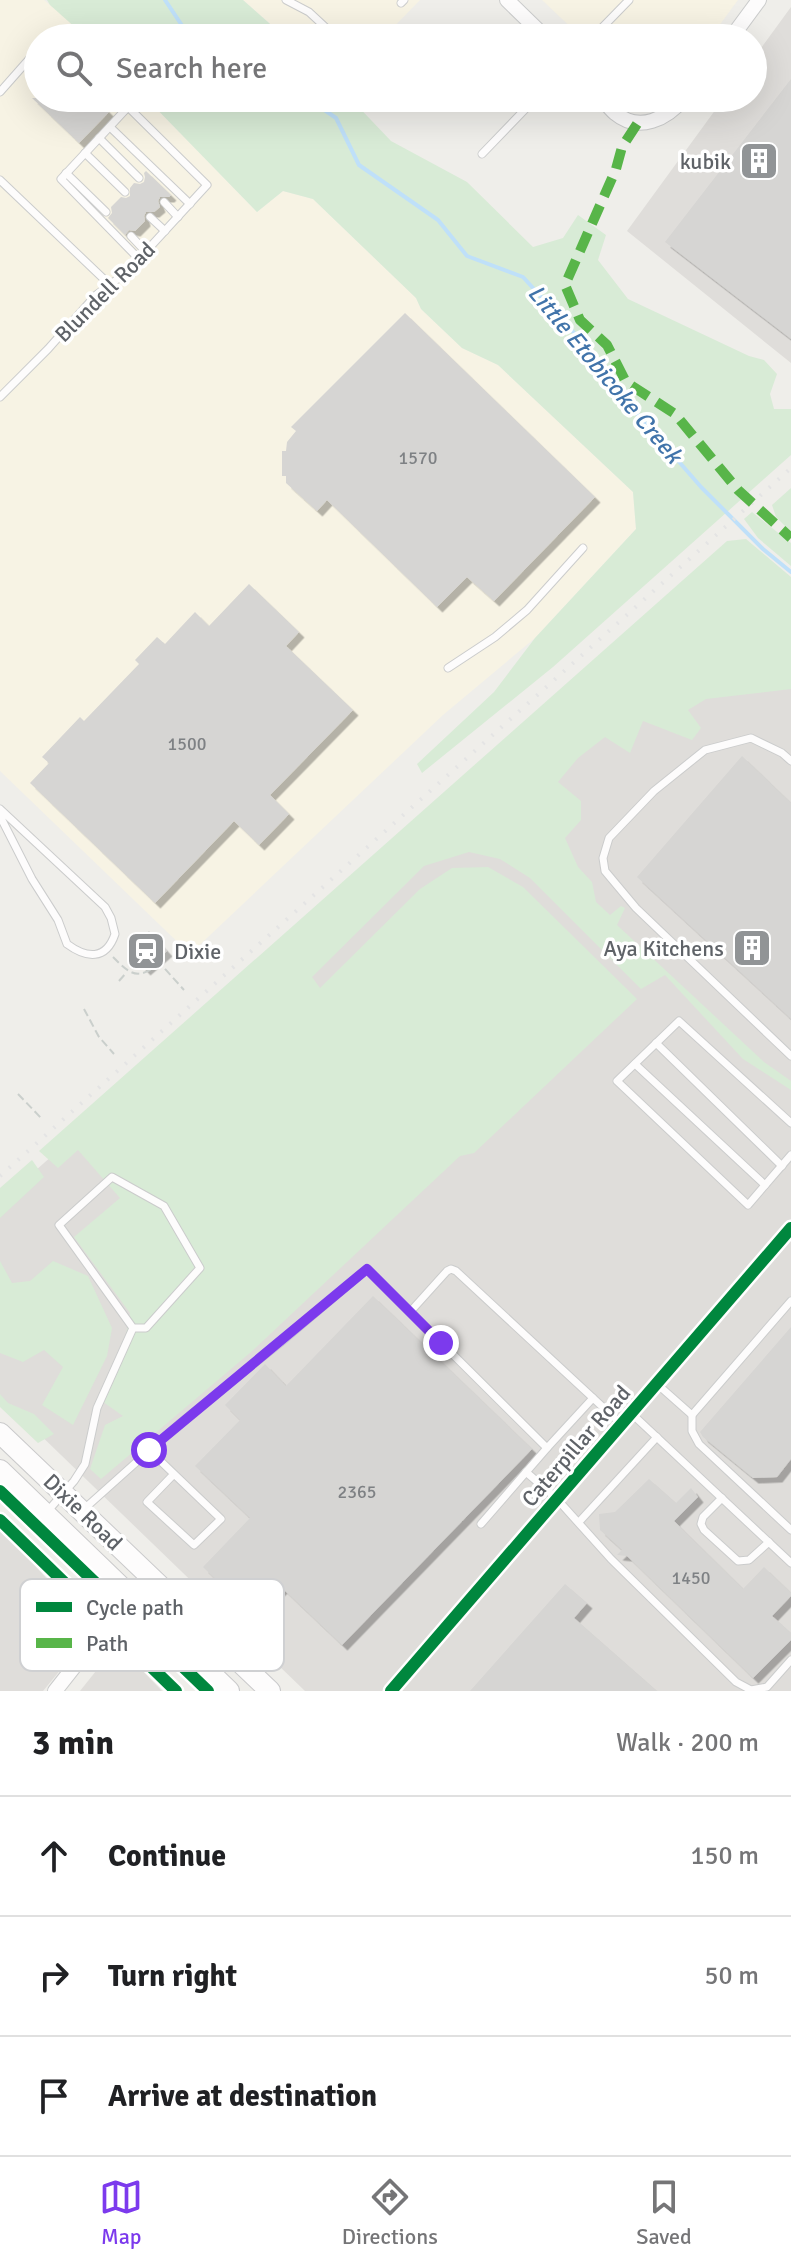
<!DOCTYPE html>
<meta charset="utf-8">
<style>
body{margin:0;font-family:Signika,sans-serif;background:#f2f2f2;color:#202124}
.stop{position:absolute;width:24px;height:24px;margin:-18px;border:6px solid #7c3aed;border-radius:50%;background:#fff}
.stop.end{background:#7c3aed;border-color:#fff;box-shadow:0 2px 8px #0008}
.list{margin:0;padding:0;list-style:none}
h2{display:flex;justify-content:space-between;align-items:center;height:104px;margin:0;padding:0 32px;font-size:34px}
h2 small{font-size:26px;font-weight:400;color:#757577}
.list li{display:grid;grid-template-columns:52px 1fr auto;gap:24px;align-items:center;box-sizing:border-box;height:120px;padding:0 32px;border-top:2px solid #e0e0e0}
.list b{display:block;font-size:30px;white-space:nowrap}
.list em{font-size:26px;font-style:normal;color:#757577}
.icon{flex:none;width:44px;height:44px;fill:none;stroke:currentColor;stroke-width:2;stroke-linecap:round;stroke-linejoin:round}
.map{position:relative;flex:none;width:791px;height:1691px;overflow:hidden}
.search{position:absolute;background:#fff;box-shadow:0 8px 32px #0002;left:24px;right:24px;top:24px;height:88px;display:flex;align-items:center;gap:20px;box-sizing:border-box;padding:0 28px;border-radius:44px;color:#757577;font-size:30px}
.sheet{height:464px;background:#fff}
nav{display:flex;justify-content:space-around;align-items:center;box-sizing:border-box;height:112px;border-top:2px solid #e0e0e0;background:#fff;font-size:22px;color:#757577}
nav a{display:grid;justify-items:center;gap:4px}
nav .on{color:#7c3aed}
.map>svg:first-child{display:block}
</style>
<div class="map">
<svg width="791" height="1691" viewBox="0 0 791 1691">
<defs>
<filter id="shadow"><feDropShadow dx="5.5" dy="5.5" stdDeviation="0" flood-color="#0004"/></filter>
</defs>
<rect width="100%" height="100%" fill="#efeeea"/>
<g fill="#f7f3e4">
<polygon points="0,0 44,0 73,24 87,38 38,38 38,98 146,98 257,212 283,191 313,199 416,298 421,309 462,348 498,365 633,492 636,529 535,638 443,715 190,954 0,771"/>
<polygon points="243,0 420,0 383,38 286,38"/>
<polygon points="542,0 738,0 710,38 582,38"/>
</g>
<g fill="#dfddda">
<polygon points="791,7 791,363 627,231 724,98 753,98 753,59"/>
<polygon points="710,573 791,631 791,1691 305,1691 0,1396 0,1202"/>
<polygon points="0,1526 55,1588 71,1602 81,1620 85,1640 43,1691 0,1691"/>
<polygon points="122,1661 134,1662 162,1691 80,1691 100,1666"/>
</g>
<g fill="#d8ebd6">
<polygon points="47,0 243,0 286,38 87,38 50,5"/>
<polygon points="146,98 350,98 391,141 467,182 533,247 563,238 578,215 606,235 598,260 628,299 749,356 764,360 777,374 770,394 774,409 791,409 791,455 553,667 422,773 417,764 494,692 535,638 636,529 633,492 498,365 462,348 421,309 416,298 313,199 283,191 257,212"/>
<polygon points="791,488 791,532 776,517 772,505"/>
<polygon points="752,512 791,543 791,566 758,538 744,519"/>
<polygon points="746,539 791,577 791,689 706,699 688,710 701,728 692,740 643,721 630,753 605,737 578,758 558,782 581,801 581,820 565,838 578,867 592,882 596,902 610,915 621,906 625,908 617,925 764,1062 791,1081 791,1090 743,1059 665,975 641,989 530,878 500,859 469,852 424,866 312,977 320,988 420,889 452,868 488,867 523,887 637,999 474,1153 460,1156 251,1352 101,1479 90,1469 105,1425 123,1416 99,1399 122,1356 130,1313 74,1237 120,1198 78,1150 58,1168 39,1151 727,541"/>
<polygon points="32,1160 44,1177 0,1218 0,1188"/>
<polygon points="0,1261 12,1283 30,1281 53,1261 88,1276 112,1328 107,1356 73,1425 42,1405 63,1367 44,1350 23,1362 0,1353"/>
<polygon points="0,1394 8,1403 34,1414 54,1434 38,1443 0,1407"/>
</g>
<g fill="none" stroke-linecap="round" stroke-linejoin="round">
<g stroke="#bfe0f9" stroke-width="4">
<polyline points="165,0 189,36 194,38"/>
<polyline points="307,98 336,118 359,165 438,220 467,256 523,277 586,346 633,409 701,487 763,549 791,572"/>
</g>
</g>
<g fill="#d6d5d3" filter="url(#shadow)">
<polygon points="791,79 791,339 665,242"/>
<polygon points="32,98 95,98 109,112 79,143"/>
<polygon points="146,171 171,195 169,197 160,197 158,201 160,207 154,212 146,212 144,216 145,221 135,231 129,230 125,235 108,218 112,213 111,207 121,197 126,198 130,196 130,188 134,183 140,184 144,182 145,177 144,173"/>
<polygon points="405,313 595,497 494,601 467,577 437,607 327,500 317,511 286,483 286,476 282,476 282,451 286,451 287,442 296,431 291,427"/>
<polygon points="249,584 299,632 286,646 353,710 270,795 289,814 259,845 234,821 155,903 30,783 49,763 42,757 80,717 84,721 139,664 135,660 157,637 165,644 195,612 209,626"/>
<polygon points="742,756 791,803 791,1019 637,877"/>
<polygon points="149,931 167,951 145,970 127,950"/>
<polygon points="373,1296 532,1449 342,1645 282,1588 254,1617 203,1567 250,1518 195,1466 240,1420 225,1405 265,1364 286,1386"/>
<polygon points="791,1327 791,1459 777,1477 753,1478 703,1437 700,1432"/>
<polygon points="649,1479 676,1503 691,1488 698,1497 674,1521 743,1589 764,1567 791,1593 791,1596 772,1616 791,1633 791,1640 753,1678 627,1556 617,1555 622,1550 600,1530 599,1514 615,1512"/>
<polygon points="565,1584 587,1603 574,1618 657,1691 470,1691"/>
</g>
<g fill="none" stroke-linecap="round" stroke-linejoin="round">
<defs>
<g id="lane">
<polyline points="286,0 309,12 337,38"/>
<polyline points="401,3 404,0"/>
<polyline points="48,38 53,32 59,38"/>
<polyline points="592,38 629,0"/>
<polyline points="0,92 38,49"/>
<polyline points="128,107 61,179 139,259"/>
<polyline points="110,127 190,204"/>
<polyline points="99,138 139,178"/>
<polyline points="85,153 125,192"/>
<polyline points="482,154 536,98"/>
<polyline points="66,173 106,212"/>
<polyline points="0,180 109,284"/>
<polyline points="164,202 178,217"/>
<polyline points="150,217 165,231"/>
<polyline points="131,236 146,252"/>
<polyline points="0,397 48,349 96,295 123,275 139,259 207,185 119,98"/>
<polyline points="448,668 495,637 527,610 583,548"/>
<polyline points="791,761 782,753 751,738 705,750 654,791 609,838 603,858 605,871 636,908 791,1056"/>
<path d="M0 809 105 907 111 918 115 934C106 961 86 958 67 944L58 920 32 879 0 816"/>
<polyline points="656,1043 782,1166"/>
<polyline points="635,1064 765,1185"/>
<polyline points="791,1123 679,1021 617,1081 748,1205 791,1155"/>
<polyline points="410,1312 447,1271 451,1269 456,1271 593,1398"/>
<polyline points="657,1384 692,1415 791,1301"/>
<polyline points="631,1413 791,1563"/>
<polyline points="692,1415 692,1431 699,1444 791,1530"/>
<polyline points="547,1448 593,1398 621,1424"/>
<polyline points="149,1450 221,1519 194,1545 147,1502 174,1474"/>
<polyline points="526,1472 557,1499 611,1559 736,1682 751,1690 767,1687 791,1660"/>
<polyline points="722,1498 703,1517 701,1524 704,1530 738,1561 749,1560 769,1542"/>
<polyline points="84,1509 179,1424 280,1343 367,1269 547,1448 481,1524"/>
<polyline points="46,1513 74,1481 85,1464 97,1408 133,1328 59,1225 112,1177 164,1206 200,1268 146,1328 133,1328"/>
<polyline points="579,1522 657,1437"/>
</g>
<g id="street">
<polyline points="507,0 546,38"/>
<polyline points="731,38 759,0"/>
<path d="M602 98C606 103 610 109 615 113 639 133 667 119 684 98"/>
<polyline points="0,1520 176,1691"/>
<polyline points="55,1691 107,1625"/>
<polyline points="391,1691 791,1228"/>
</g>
<g id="secondary">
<polyline points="0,1433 270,1691"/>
<polyline points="0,1470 229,1691"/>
</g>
</defs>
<use href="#lane" stroke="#cbcccc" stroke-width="9"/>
<use href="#street" stroke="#cbcccc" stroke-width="16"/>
<use href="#secondary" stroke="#cacacb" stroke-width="22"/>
<g stroke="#cacfcc" stroke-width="2" stroke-dasharray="8 4" stroke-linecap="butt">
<path d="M113 957C131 975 137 980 160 964"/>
<polyline points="157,960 184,990"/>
<polyline points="119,981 126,973"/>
<polyline points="84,1009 99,1037 114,1054"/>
<polyline points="18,1094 42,1119"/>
</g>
<use href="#lane" stroke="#fdfcfc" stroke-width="7"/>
<use href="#street" stroke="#fdfcfc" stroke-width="14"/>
<use href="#secondary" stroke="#fdfcfc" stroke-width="20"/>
<polyline stroke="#e4e4e4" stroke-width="4" stroke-dasharray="2 10" stroke-linecap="butt" points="0,1176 791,468"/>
<polyline stroke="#58b549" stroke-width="10" stroke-dasharray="20 10" stroke-linecap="butt" points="637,124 622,147 616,169 565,285 580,320 607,345 626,382 675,414 738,490 791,538"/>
<defs>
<g id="cycleway">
<polyline points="0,1491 208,1691"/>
<polyline points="0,1520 176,1691"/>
<polyline points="391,1691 791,1228"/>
</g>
</defs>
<use href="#cycleway" stroke="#fff" stroke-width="17"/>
<use href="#cycleway" stroke="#00873e" stroke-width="12"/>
</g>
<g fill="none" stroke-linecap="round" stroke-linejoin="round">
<polyline stroke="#7c3aed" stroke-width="10" points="149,1450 367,1269 441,1343"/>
</g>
<defs>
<symbol id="building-square" viewBox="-11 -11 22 22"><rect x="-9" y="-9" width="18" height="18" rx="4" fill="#919496" stroke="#fff"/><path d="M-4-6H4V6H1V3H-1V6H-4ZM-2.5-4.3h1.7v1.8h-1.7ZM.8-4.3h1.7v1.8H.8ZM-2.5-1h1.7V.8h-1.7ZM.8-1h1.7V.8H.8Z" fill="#fff"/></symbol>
<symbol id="station-square" viewBox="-11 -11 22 22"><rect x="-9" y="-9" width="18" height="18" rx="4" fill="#919496" stroke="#fff"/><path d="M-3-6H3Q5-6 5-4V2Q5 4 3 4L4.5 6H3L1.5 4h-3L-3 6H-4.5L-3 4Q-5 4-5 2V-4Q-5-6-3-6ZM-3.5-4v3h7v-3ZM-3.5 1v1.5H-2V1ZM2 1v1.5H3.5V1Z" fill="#fff"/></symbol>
</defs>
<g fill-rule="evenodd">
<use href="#building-square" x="737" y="139" width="44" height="44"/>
<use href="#building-square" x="730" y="926" width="44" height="44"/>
<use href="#station-square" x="124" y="929" width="44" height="44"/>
</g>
<g text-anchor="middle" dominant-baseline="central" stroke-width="7" stroke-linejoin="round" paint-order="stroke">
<g font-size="18" fill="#7e8184">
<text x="418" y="458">1570</text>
<text x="187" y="744">1500</text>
<text x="357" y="1492">2365</text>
<text x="691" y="1578">1450</text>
</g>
<g font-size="22" fill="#5f6368" stroke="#fff" text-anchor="end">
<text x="731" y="161">kubik</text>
<text x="724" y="948">Aya Kitchens</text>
<text x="174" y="951" text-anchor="start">Dixie</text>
</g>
<g font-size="22" fill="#5f6368" stroke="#fff">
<text transform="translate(105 292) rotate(-45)">Blundell Road</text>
<text transform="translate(576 1446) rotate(-49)">Caterpillar Road</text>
<text transform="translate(83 1512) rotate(44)">Dixie Road</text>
</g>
<g font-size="24" font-style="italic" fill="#4174aa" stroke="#fff">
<text transform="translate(605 374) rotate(50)">Little Etobicoke Creek</text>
</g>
</g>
<rect x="20" y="1579" width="264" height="92" rx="12" fill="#fff" stroke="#cfd0d2" stroke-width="2"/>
<rect x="36" y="1602" width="36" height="10" fill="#00873e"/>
<rect x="36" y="1638" width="36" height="10" fill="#58b549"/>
<g font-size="22" fill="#5f6368">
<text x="86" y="1615">Cycle path</text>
<text x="86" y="1651">Path</text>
</g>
</svg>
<div class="stop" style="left:149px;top:1450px"></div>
<div class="stop end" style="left:441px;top:1343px"></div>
<div class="search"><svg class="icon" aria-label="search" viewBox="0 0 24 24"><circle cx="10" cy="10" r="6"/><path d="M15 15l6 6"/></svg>Search here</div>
</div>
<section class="sheet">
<h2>3 min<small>Walk · 200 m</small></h2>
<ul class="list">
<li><svg class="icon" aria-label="ahead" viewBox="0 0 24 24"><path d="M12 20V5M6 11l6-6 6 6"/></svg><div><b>Continue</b></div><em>150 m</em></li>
<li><svg class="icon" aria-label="right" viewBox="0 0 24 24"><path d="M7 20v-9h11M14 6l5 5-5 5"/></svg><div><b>Turn right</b></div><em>50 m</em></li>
<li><svg class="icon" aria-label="arrive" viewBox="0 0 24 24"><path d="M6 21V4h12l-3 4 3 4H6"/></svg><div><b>Arrive at destination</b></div></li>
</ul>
</section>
<nav>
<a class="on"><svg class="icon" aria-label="map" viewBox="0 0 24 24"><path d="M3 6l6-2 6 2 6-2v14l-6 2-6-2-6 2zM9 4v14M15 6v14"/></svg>Map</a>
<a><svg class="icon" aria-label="directions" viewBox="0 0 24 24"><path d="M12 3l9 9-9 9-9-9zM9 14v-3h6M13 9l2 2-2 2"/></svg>Directions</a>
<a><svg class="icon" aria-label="saved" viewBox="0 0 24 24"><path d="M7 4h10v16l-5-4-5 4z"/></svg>Saved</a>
</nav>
